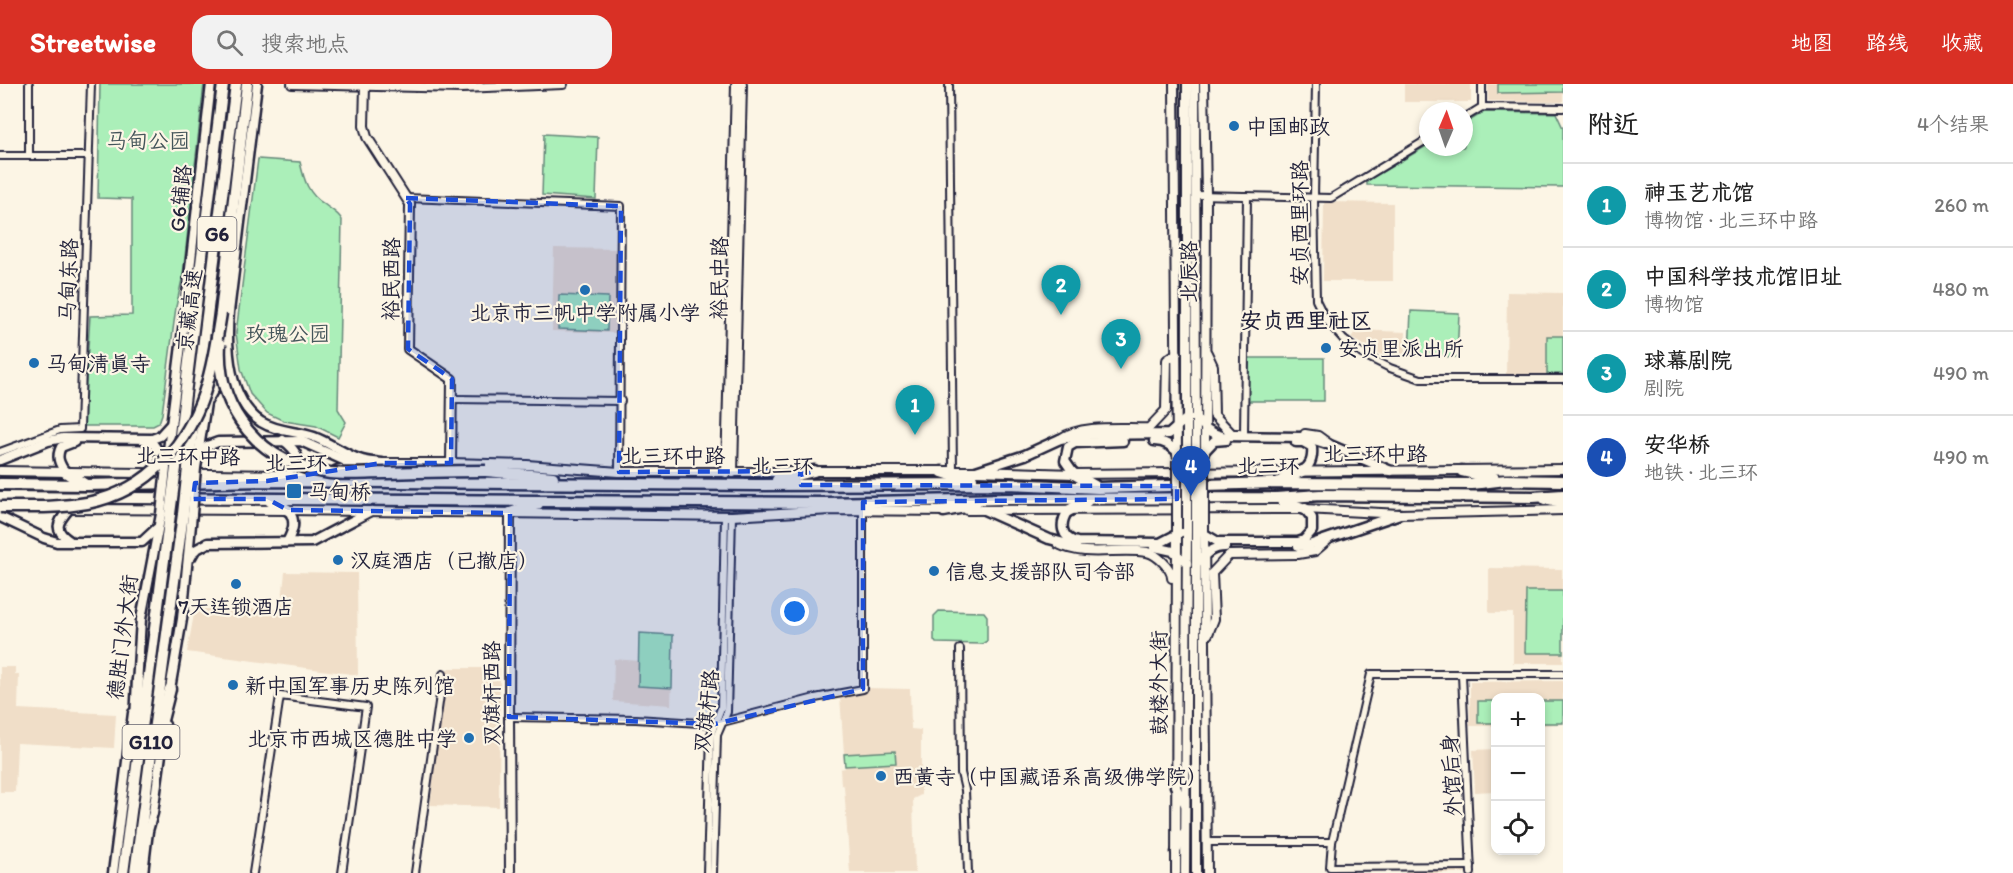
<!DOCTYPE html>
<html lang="zh">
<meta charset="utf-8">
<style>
body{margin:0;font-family:Itim,"LXGW WenKai TC",sans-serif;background:#f2f2f2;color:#222}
.controls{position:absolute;right:18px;bottom:18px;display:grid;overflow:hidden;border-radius:12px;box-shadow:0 3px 9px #0003}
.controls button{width:54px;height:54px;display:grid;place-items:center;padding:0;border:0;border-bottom:2px solid #e0e0e0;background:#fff;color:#222;font:30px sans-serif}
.compass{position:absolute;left:1419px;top:18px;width:54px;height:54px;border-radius:50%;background:#fff;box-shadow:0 3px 9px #0003;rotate:2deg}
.you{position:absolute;left:795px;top:528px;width:21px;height:21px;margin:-15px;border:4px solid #fff;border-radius:50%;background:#1a73e8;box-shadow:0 0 0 9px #1a73e833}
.badge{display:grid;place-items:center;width:39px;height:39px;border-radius:50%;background:#d93025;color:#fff;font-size:20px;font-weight:700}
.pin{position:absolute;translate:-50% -50px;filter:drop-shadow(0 2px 3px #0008)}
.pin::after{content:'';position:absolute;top:32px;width:21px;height:18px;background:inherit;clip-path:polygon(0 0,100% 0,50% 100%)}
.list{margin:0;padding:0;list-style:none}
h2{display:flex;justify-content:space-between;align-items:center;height:78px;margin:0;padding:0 24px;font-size:26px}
h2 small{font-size:20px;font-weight:400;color:#767676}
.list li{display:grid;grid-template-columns:39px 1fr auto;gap:18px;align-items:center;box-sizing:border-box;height:84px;padding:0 24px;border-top:2px solid #e0e0e0}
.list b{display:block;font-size:22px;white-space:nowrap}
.list p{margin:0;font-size:20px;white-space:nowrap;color:#767676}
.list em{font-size:20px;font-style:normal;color:#767676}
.icon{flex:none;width:33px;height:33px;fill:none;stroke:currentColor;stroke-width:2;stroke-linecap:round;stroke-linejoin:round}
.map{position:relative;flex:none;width:1563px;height:789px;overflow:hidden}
header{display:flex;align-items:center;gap:36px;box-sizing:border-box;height:84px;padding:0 30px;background:#d93025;color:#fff}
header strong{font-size:28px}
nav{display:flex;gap:33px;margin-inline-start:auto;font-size:21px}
.search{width:420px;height:54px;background:#f2f2f2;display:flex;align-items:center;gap:15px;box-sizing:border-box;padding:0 21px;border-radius:18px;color:#767676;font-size:22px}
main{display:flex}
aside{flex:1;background:#fff}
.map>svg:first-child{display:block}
</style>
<header>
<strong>Streetwise</strong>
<div class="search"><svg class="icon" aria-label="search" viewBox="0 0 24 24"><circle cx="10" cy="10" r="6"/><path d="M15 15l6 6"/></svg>搜索地点</div>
<nav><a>地图</a><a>路线</a><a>收藏</a></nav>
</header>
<main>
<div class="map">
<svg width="1563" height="789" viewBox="0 0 1563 789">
<rect width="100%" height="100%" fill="#fcf5e5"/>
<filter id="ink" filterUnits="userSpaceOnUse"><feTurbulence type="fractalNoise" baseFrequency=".0167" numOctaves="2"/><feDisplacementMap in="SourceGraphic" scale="12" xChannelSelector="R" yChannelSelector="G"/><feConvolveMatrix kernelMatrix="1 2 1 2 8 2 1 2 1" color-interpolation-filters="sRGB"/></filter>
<g filter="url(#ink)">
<g fill="#f0dec8">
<rect x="1404" y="0" width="67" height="18"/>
<polygon points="1488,0 1563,0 1563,18 1488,17"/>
<polygon points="1324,118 1393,119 1393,197 1323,197"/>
<polygon points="554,164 618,165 616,249 552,247"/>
<polygon points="1507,208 1563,209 1563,291 1506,291"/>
<polygon points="1356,246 1406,248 1405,271 1386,274 1351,254"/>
<polygon points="1489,484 1562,485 1563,579 1513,579 1513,529 1489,529"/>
<polygon points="285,488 357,489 358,591 187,568 195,525 281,525"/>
<polygon points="639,549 673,551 671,621 613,617 614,575 639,577"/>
<polygon points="0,583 15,583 15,590 19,590 18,625 116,630 114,664 17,659 15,708 0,708"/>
<polygon points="449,584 500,584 499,723 430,721 446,588"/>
<polygon points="1563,597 1563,640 1541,641 1540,614 1496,614 1495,642 1470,642 1470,598"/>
<polygon points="866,604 910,605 911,645 921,646 921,711 913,715 915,789 850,789 844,702 841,701 840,685 845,684 840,612 865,607"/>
<polygon points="1495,665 1495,707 1475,708 1473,666"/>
<rect x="1406" y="784" width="61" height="5"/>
</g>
<g fill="#abefb9" stroke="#66887a" stroke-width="1.5">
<polygon points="100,0 204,0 183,191 176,223 162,330 159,339 153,342 83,342 90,232 132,231 132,115 98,114"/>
<polygon points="1498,0 1563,0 1563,8 1498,9"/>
<polygon points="1484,28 1556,29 1563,44 1563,103 1367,101 1367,97 1428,61 1428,63 1464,63 1464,40"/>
<polygon points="544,50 598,53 596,115 542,111"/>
<path d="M258 75 300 78C304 96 308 110 324 120 331 126 338 128 342 136L338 325 346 338 338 353 316 342 284 337 267 329 250 310 241 285 236 249Z"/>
<polygon points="559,211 608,213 607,247 558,245"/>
<polygon points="1411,227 1459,229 1457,273 1409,271"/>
<rect x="1547" y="252" width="16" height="38"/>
<polygon points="1248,274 1324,274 1324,317 1247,317"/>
<polygon points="1526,507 1563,507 1563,569 1525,569"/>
<polygon points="939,527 984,528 987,532 987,557 982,560 936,559 934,556 934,532"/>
<polygon points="639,549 673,551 672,604 638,602"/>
<rect x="1478" y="617" width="17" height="22"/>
<polygon points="1540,617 1563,617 1563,639 1541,639"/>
<polygon points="895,667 896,679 845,682 844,670"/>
</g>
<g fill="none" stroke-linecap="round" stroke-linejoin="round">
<defs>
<g id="minor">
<polyline points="949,0 953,386"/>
<polyline points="1316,0 1314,114 1316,216 1326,236 1343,255 1362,270 1390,284 1421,295 1563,295"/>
<polyline points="1482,23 1482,0"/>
<polyline points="1464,34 1482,23 1563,24"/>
<polyline points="29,71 29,0"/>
<polyline points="0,72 89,72"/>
<polyline points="1196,111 1331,114 1428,55"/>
<polyline points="406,114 621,122 619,388"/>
<polyline points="452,315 621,317"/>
<polyline points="1244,350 1247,112"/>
<polyline points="0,368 60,346 80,345 91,0"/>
<polyline points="960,565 961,689 965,706 968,789"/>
<polyline points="1462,591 1471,789"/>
<polyline points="509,633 636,635 715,640 815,614 863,605 863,427"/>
<polyline points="1207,758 1332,758"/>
<polyline points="1471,782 1330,783 1332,758 1371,590 1563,590"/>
<polyline points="253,789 280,612 366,623 342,789"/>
<polyline points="415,789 443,590"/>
<polyline points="707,789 711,650 721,624 725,432"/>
<polyline points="713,789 717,651 727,628 732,432"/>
</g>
<g id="tertiary">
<polyline points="292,0 462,4 563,0"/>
<polyline points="1174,0 1177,371"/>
<polyline points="1204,0 1206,111 1205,368"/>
<polyline points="365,2 364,42 367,53 410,120 408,265 452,295 451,379"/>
<polyline points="1207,269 1213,282 1214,331 1232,350 1239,350"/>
<polyline points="1305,350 1318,352 1329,360"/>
<path d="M1060 355C1082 340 1123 345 1149 344L1166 326 1167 276 1177 269"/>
<polyline points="336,386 382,379 451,379 527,381 619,388 797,388"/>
<polyline points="0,387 289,391 315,388"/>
<polyline points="809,387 976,387 1074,390 1563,385"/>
<polyline points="726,389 736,0"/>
<polyline points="733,389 742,0"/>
<polyline points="70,425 288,426 732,432 831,426 949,427"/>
<polyline points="967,426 1305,425 1400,430 1563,426"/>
<polyline points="510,429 509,633 510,789"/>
<polyline points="1204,446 1207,789"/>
<path d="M1058 460C1086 474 1118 463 1147 468 1157 470 1172 485 1172 494"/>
<polyline points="1208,550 1214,535 1212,489 1229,471 1298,470 1315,467 1329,455"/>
<polyline points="1176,789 1177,446"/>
</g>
<g id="secondary">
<path d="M257 0 229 228C226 263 228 316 261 338 277 348 297 347 314 353 330 359 344 370 359 375 366 378 375 378 382 379"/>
<polyline points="1187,0 1187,376"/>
<polyline points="1195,0 1196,376"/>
<polyline points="187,211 211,0"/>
<path d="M1195 334C1204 343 1210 349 1222 352L1305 353 1330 361 1391 387"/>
<polyline points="145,356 154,361 166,378"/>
<path d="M283 356C298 368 303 375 289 391"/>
<path d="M1154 357C1170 357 1175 367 1187 376"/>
<path d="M1296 358H1303L1312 363C1313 374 1311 382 1302 387"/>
<polyline points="197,370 207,362 218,358 301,357 359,383"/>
<polyline points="167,374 185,229"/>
<polyline points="0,376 48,357 63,354 152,355 160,352 171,340"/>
<polyline points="1196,376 1214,357 1226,356"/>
<polyline points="196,384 206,319 223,289"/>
<polyline points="976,387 1025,371 1060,355 1086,351 1169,350 1188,333"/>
<path d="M65 388C59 379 56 373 61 363L74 358"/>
<polyline points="1074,390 1065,377 1068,363 1075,359 1123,357"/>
<path d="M69 425C57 439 53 446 70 457"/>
<polyline points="984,426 1049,455 1076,462"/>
<path d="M1068 427C1059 440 1061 454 1077 458L1160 459 1187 445 1185 789"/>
<polyline points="0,433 44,454 57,458 142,458 156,445"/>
<path d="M287 458C293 447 297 437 288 426"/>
<polyline points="1298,462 1309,461 1400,430"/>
<polyline points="1155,463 1173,467 1187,479"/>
<polyline points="191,473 195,466 208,459 312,458 371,427"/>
<path d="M1196 480C1205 471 1211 463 1225 463"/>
<polyline points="137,601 141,535 161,430"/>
<polyline points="169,611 182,535 192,430"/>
<polyline points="1175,702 1185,720"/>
<polyline points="1176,768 1184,749"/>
<polyline points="113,789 133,629"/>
<polyline points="143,789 148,747 153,729 165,641"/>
<polyline points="1196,789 1196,445 1218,458 1298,458 1304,456 1312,447 1312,434 1305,425"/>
</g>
<g id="trunk">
<polyline points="486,387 553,393"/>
<polyline points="1462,387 1494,394"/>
<polyline points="65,388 86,401"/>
<polyline points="942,388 961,394 972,394"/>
<polyline points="1074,390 1095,402"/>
<polyline points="777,396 814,387"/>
<polyline points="1277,399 1302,387"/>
<polyline points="0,400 86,401 267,397 758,401 1008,400 1098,404 1276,399 1472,400 1506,396 1563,397"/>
<polyline points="0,413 827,419 1005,415 1276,414 1320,411 1533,413 1563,411"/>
<polyline points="1545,415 1563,419"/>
<polyline points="270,417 288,426"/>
<polyline points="1282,417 1305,425"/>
<polyline points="944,427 975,421"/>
<polyline points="1068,427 1087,417"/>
<polyline points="510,429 538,420"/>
<polyline points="136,637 138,595"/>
<polyline points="158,652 170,605"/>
<polyline points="123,789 170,430"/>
<polyline points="135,789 183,430"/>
</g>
<g id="motorway">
<polyline points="221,229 247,0"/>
<polyline points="185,233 193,203"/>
<polyline points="176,384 223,0"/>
<polyline points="188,384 236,0"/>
</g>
</defs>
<use href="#minor" stroke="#22223b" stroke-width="10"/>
<use href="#tertiary" stroke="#22223b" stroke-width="12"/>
<use href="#secondary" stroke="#22223b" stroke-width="13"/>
<use href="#trunk" stroke="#22223b" stroke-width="15"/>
<use href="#motorway" stroke="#22223b" stroke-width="15"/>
<use href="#minor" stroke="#fcf5e5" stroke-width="6"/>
<use href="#tertiary" stroke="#fcf5e5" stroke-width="8"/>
<use href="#secondary" stroke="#fcf5e5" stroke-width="8"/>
<use href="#trunk" stroke="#fcf5e5" stroke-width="10"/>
<use href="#motorway" stroke="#fcf5e5" stroke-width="10"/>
<defs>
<g id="tertiary-bridge">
<polyline points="1204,376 1204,445"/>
<polyline points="1177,445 1177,376"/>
</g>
<g id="secondary-bridge">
<polyline points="1187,376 1187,445"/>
<polyline points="1196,376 1196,445"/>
<polyline points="161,430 166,384"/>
<polyline points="192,430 196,384"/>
</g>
<path id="trunk-bridge" d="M220 260C216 327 262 381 330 389 348 391 367 389 385 389 419 388 452 387 486 387"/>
<g id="motorway-bridge">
<path d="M0 423C29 423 58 424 87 419 118 413 143 399 165 376 205 333 212 285 221 229"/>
<polyline points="170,430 176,384"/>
<polyline points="183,430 188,384"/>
</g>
</defs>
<use href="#tertiary-bridge" stroke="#22223b" stroke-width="12" stroke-linecap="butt"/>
<use href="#secondary-bridge" stroke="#22223b" stroke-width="13" stroke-linecap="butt"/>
<use href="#trunk-bridge" stroke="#22223b" stroke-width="15" stroke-linecap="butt"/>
<use href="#motorway-bridge" stroke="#22223b" stroke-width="15" stroke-linecap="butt"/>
<use href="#tertiary-bridge" stroke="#fcf5e5" stroke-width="8"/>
<use href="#secondary-bridge" stroke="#fcf5e5" stroke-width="8"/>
<use href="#trunk-bridge" stroke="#fcf5e5" stroke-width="10"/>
<use href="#motorway-bridge" stroke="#fcf5e5" stroke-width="10"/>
</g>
</g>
<path fill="#1d4ed8" fill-opacity="0.2" stroke="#1d4ed8" stroke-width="4.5" stroke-dasharray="12 8" stroke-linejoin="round" d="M406 114 621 122 619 388 814 387 800 391 801 401 1177 402V415L863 418V605L715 640 509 633 510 429 288 426 267 415H193L195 399 267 397 382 379H451L452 295 408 265 410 120Z"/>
<g fill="#1f6fb2" stroke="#fcf5e5" stroke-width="2">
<circle cx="1234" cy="42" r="6"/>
<circle cx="585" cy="206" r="6"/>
<circle cx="1326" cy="264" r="6"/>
<circle cx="34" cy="279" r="6"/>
<rect x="286" y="399" width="16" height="16" rx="3"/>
<circle cx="338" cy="476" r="6"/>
<circle cx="934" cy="487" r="6"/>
<circle cx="236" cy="500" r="6"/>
<circle cx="233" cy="601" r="6"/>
<circle cx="469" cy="654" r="6"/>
<circle cx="881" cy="692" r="6"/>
</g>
<g text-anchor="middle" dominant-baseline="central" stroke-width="4.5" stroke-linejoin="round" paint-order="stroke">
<g fill="#fcf5e5" stroke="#63616e" stroke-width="1.5">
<rect x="197.5" y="133" width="39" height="34" rx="4.5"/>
<rect x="122.5" y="641" width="57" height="34" rx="4.5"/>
</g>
<g font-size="20" font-weight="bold" fill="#22223b">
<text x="217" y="150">G6</text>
<text x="151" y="658">G110</text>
</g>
<g font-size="21" fill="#22223b" stroke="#fcf5e5" text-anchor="start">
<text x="1246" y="42">中国邮政</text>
<text x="585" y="228" text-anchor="middle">北京市三帆中学附属小学</text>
<text x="1338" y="264">安贞里派出所</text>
<text x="46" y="279">马甸清真寺</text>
<text x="308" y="407">马甸桥</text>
<text x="350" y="476">汉庭酒店（已撤店）</text>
<text x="946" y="487">信息支援部队司令部</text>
<text x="236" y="522" text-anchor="middle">7天连锁酒店</text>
<text x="245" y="601">新中国军事历史陈列馆</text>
<text x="457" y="654" text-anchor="end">北京市西城区德胜中学</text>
<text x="893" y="692">西黃寺（中国藏语系高级佛学院）</text>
</g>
<g font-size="21" fill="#44555a" stroke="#fcf5e5">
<text x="148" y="56">马甸公园</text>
<text x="288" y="249">玫瑰公园</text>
</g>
<g font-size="21" fill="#22223b" stroke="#fcf5e5">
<text transform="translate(180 114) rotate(-84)">G6辅路</text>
<text transform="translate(1299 139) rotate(-90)">安贞西里环路</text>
<text transform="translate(1188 188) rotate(-90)">北辰路</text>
<text transform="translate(719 194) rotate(-89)">裕民中路</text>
<text transform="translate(391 195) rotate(-89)">裕民西路</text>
<text transform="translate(68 196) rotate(-88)">马甸东路</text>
<text transform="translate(189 226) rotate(-83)">京藏高速</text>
<text x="1375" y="369">北三环中路</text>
<text x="673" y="371">北三环中路</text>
<text transform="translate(188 372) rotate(1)">北三环中路</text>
<text x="296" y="378">北三环</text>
<text x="782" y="381">北三环</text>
<text x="1268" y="381">北三环</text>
<text transform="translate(122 553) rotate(-83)">德胜门外大街</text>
<text transform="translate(1158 599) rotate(-90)">鼓楼外大街</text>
<text transform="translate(491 609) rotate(-90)">双旗杆西路</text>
<text transform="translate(706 627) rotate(-83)">双旗杆路</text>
<text transform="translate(1451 691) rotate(-93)">外馆后身</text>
</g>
<g font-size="22" font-weight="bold" fill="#22223b" stroke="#fcf5e5">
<text x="1306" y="236">安贞西里社区</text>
</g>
</g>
</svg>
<div class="controls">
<button>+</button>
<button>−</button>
<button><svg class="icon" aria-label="locate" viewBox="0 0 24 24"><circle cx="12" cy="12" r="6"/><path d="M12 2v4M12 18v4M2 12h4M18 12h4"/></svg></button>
</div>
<svg class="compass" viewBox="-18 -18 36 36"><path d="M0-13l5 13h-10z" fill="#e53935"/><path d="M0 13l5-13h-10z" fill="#767676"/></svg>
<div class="you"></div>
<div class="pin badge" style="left:915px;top:351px;background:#0f9aa8">1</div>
<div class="pin badge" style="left:1061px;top:231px;background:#0f9aa8">2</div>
<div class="pin badge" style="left:1121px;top:285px;background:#0f9aa8">3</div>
<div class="pin badge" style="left:1191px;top:412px;background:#1a4fb4">4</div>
</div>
<aside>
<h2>附近<small>4个结果</small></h2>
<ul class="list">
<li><span class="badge" style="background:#0f9aa8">1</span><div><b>神玉艺术馆</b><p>博物馆 · 北三环中路</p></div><em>260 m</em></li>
<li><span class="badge" style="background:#0f9aa8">2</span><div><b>中国科学技术馆旧址</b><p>博物馆</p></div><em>480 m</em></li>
<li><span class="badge" style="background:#0f9aa8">3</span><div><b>球幕剧院</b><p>剧院</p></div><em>490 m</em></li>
<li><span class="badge" style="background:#1a4fb4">4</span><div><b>安华桥</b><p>地铁 · 北三环</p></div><em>490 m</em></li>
</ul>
</aside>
</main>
